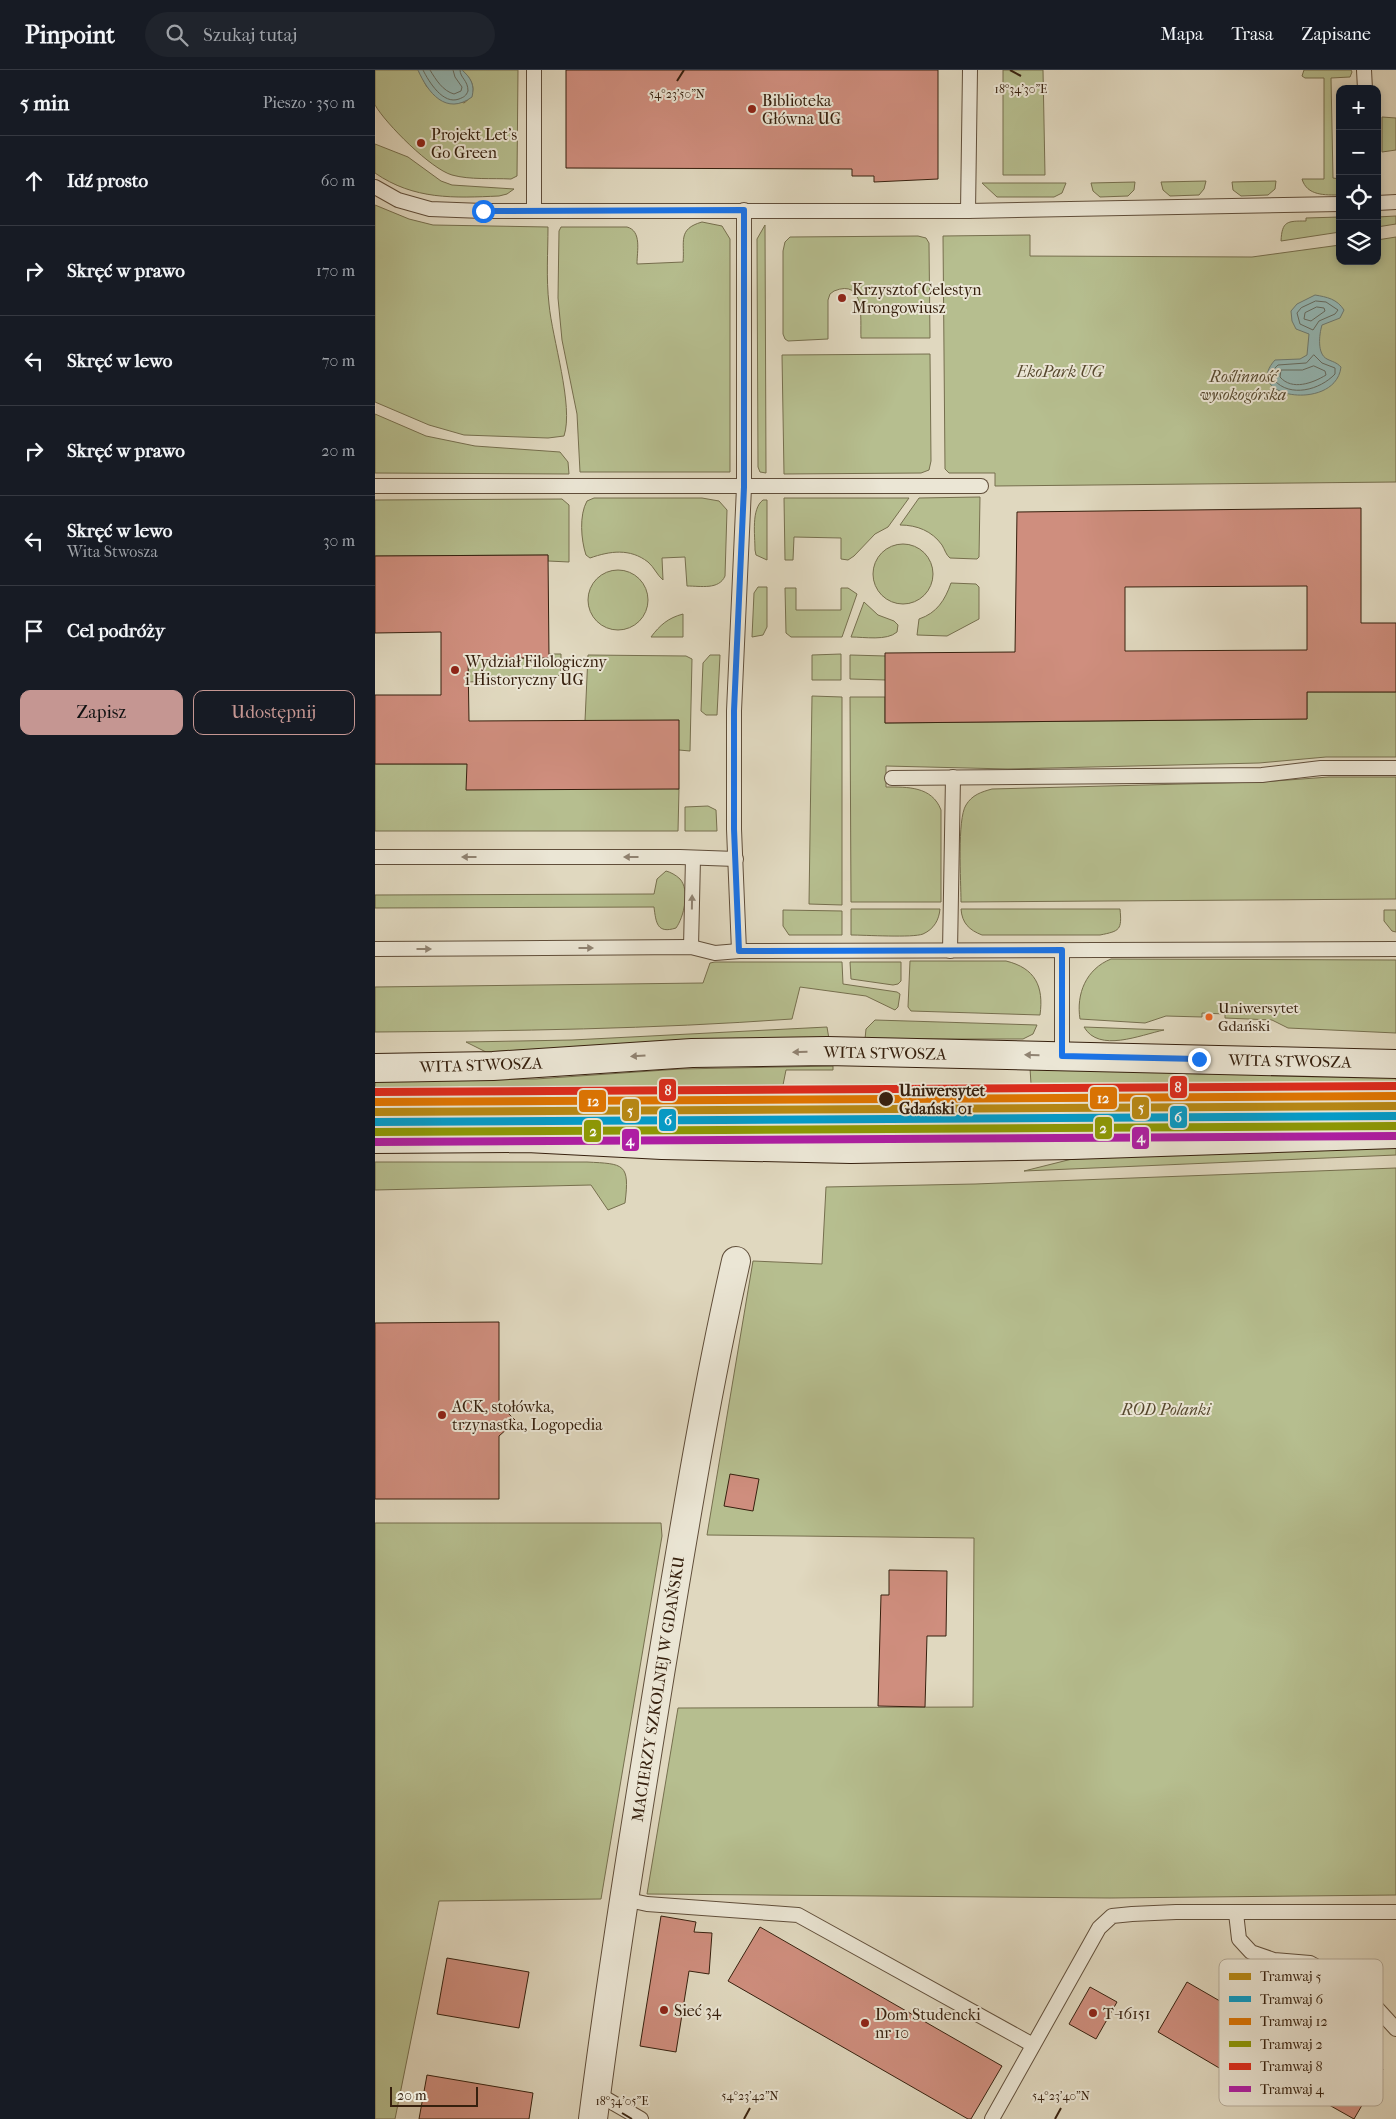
<!DOCTYPE html>
<html lang="pl">
<meta charset="utf-8">
<style>
body{margin:0;font-family:"IM FELL French Canon",serif;background:#20242c;color:#f1f3f6}
.controls{position:absolute;right:15px;top:15px;display:grid;overflow:hidden;border-radius:10px;box-shadow:0 2px 8px #0003}
.controls button{width:45px;height:45px;display:grid;place-items:center;padding:0;border:0;border-bottom:1px solid #363941;background:#171b24;color:#f1f3f6;font:25px sans-serif}
.scale{position:absolute;left:15px;bottom:12px;width:88px;box-sizing:border-box;padding-left:5px;border:2px solid #36200e;border-top:0;font-size:14px;line-height:18px;white-space:nowrap;color:#36200e;-webkit-text-stroke:4px #ebe6d5;paint-order:stroke}
.stop{position:absolute;width:15px;height:15px;margin:-11px;border:4px solid #1a73e8;border-radius:50%;background:#fff}
.stop.end{background:#1a73e8;border-color:#fff;box-shadow:0 1px 5px #0008}
.list{margin:0;padding:0;list-style:none}
h2{display:flex;justify-content:space-between;align-items:center;height:65px;margin:0;padding:0 20px;font-size:21px}
h2 small{font-size:16px;font-weight:400;color:#9ea1a6}
.list li{display:grid;grid-template-columns:32px 1fr auto;gap:15px;align-items:center;box-sizing:border-box;height:90px;padding:0 20px;border-top:1px solid #363941}
.list b{display:block;font-size:19px;white-space:nowrap}
.list p{margin:0;font-size:16px;white-space:nowrap;color:#9ea1a6}
.list em{font-size:16px;font-style:normal;color:#9ea1a6}
.actions{display:flex;gap:10px;padding:15px 20px}
.actions a{flex:1;padding:11px 0;border:1px solid #c59692;border-radius:10px;text-align:center;font-size:18px;color:#c59692}
.actions .main{background:#c59692;color:#111}
.icon{flex:none;width:28px;height:28px;fill:none;stroke:currentColor;stroke-width:2;stroke-linecap:round;stroke-linejoin:round}
.map{position:relative;flex:none;width:1021px;height:2049px;overflow:hidden}
header{display:flex;align-items:center;gap:30px;box-sizing:border-box;height:70px;padding:0 25px;background:#171b24;border-bottom:1px solid #363941}
header strong{font-size:24px}
nav{display:flex;gap:28px;margin-inline-start:auto;font-size:18px}
.search{width:350px;height:45px;background:#20242c;display:flex;align-items:center;gap:12px;box-sizing:border-box;padding:0 18px;border-radius:28px;color:#9ea1a6;font-size:19px}
main{display:flex}
aside{flex:1;background:#171b24}
.map>svg:first-child{display:block}
</style>
<header>
<strong>Pinpoint</strong>
<div class="search"><svg class="icon" aria-label="search" viewBox="0 0 24 24"><circle cx="10" cy="10" r="6"/><path d="M15 15l6 6"/></svg>Szukaj tutaj</div>
<nav><a>Mapa</a><a>Trasa</a><a>Zapisane</a></nav>
</header>
<main>
<aside>
<h2>5 min<small>Pieszo · 350 m</small></h2>
<ul class="list">
<li><svg class="icon" aria-label="ahead" viewBox="0 0 24 24"><path d="M12 20V5M6 11l6-6 6 6"/></svg><div><b>Idź prosto</b></div><em>60 m</em></li>
<li><svg class="icon" aria-label="right" viewBox="0 0 24 24"><path d="M7 20v-9h11M14 6l5 5-5 5"/></svg><div><b>Skręć w prawo</b></div><em>170 m</em></li>
<li><svg class="icon" aria-label="left" viewBox="0 0 24 24"><path d="M17 20v-9H6M10 6l-5 5 5 5"/></svg><div><b>Skręć w lewo</b></div><em>70 m</em></li>
<li><svg class="icon" aria-label="right" viewBox="0 0 24 24"><path d="M7 20v-9h11M14 6l5 5-5 5"/></svg><div><b>Skręć w prawo</b></div><em>20 m</em></li>
<li><svg class="icon" aria-label="left" viewBox="0 0 24 24"><path d="M17 20v-9H6M10 6l-5 5 5 5"/></svg><div><b>Skręć w lewo</b><p>Wita Stwosza</p></div><em>30 m</em></li>
<li><svg class="icon" aria-label="arrive" viewBox="0 0 24 24"><path d="M6 21V4h12l-3 4 3 4H6"/></svg><div><b>Cel podróży</b></div></li>
</ul>
<div class="actions"><a class="main">Zapisz</a><a>Udostępnij</a></div>
</aside>
<div class="map">
<svg width="1021" height="2049" viewBox="0 0 1021 2049">
<rect width="100%" height="100%" fill="#e0d8bf"/>
<filter id="stains"><feTurbulence type="fractalNoise" baseFrequency=".004" numOctaves="4"/><feColorMatrix values="0 0 0 0 .2 0 0 0 0 .09 0 0 0 0 .02 0 0 0 .5 -.17"/></filter>
<radialGradient id="worn" r=".72"><stop offset=".6" stop-color="#630" stop-opacity="0"/><stop offset="1" stop-color="#630" stop-opacity=".3"/></radialGradient>
<g fill="#b6be8f" stroke="#766f4e">
<path d="M0 0H43L52 17 89 33C103 23 99 11 87 0H143L142 106 136 109C117 108 95 110 77 105 56 99 11 54 0 35Z"/>
<polygon points="628,0 668,0 670,105 628,105"/>
<path d="M929 0H976L977 2 975 7 956 8 958 108 965 109V125C950 125 932 126 927 109H949V8H930L927 6Z"/>
<polygon points="1007,47 1021,48 1021,80 1007,82"/>
<path d="M0 74 33 87 66 111 77 115 139 119 132 124 124 126C79 128 39 130 0 103Z"/>
<polygon points="831,111 829,119 824,125 795,126 788,120 786,112"/>
<polygon points="901,111 900,119 893,125 866,126 858,120 857,112"/>
<polygon points="760,112 759,120 753,126 725,127 718,121 716,113"/>
<polygon points="607,113 691,113 687,123 679,127 622,127"/>
<path d="M0 135 34 149 58 155 173 157C173 182 171 208 174 234 177 268 199 336 189 366L173 368 89 365 54 355 0 332Z"/>
<polygon points="1021,146 1021,154 1002,157 1002,147"/>
<path d="M965 147V162L906 171C907 151 912 151 931 151V148Z"/>
<path d="M327 152 347 156 355 169V402H205L202 344 187 270 183 228 184 161 186 157H252C267 161 262 181 262 194L308 192C310 172 302 159 327 152Z"/>
<polygon points="390,155 391,403 385,402 383,397 382,169"/>
<polygon points="655,165 655,186 877,187 965,175 965,191 1002,191 1002,170 1021,167 1021,412 620,416 620,403 574,403 570,399 568,166"/>
<path d="M543 166 551 168 554 173 555 268H486C485 249 491 208 459 221L455 224 453 230V269L413 271 410 269 408 264V181L410 172 415 167Z"/>
<polygon points="555,284 556,391 554,400 546,403 409,404 407,285"/>
<polygon points="0,344 51,366 100,376 185,382 193,392 194,404 0,403"/>
<path d="M605 427 604 487 602 489 575 488C571 485 570 480 567 475 557 461 542 455 525 455L544 428Z"/>
<path d="M219 428H327L344 431 352 440 350 506C344 520 326 516 312 516L310 487 287 488 288 510C282 505 279 497 273 492 255 478 235 481 215 488L211 485C206 470 204 445 212 431Z"/>
<polygon points="409,428 534,428 513,457 500,464 479,486 473,490 466,489 466,468 419,467 418,490 410,490"/>
<polygon points="187,429 194,435 194,492 173,491 173,485 0,486 0,430"/>
<path d="M388 430H392V490L381 485 380 480C380 465 376 439 388 430Z"/>
<circle cx="528" cy="504" r="30"/>
<circle cx="243" cy="530" r="30"/>
<path d="M576 513 601 514 604 517V549L572 566 542 565 544 549C562 543 570 530 576 513Z"/>
<polygon points="383,517 392,517 392,557 388,565 377,567 379,523"/>
<polygon points="410,518 421,518 421,540 466,540 466,518 473,518 482,524 467,567 416,567 411,563"/>
<path d="M489 532 503 545 519 551 523 555 522 562C512 571 489 567 476 567Z"/>
<path d="M308 544V567H276C285 555 293 548 308 544Z"/>
<polygon points="174,584 186,584 186,603 181,608 93,612 93,588 173,588"/>
<polygon points="466,584 466,610 437,610 437,585"/>
<polygon points="213,585 311,586 317,589 315,681 304,680 210,651"/>
<polygon points="335,585 345,585 342,645 331,645 326,641 328,593"/>
<polygon points="475,585 511,586 511,610 475,609"/>
<path d="M932 622H1021V687H951L884 693 633 699 511 696V717C532 717 557 716 566 740V832H476L475 627H510V653L932 649Z"/>
<polygon points="437,626 467,627 467,835 434,834"/>
<polygon points="0,694 92,694 304,719 303,761 0,761"/>
<path d="M954 707H1021V829L586 832C586 812 582 749 591 735 597 725 606 722 617 719L886 712Z"/>
<polygon points="333,736 341,740 342,761 310,761 310,737"/>
<path d="M291 801C295 802 301 805 305 809 315 820 309 847 301 858 282 864 281 853 279 837L0 838V825L279 824 282 809Z"/>
<path d="M476 839H565C564 850 559 859 548 864 538 868 490 865 476 865Z"/>
<path d="M586 839H745C747 860 745 861 725 865H607C594 860 587 853 586 839Z"/>
<polygon points="408,840 467,841 467,865 414,865 408,856"/>
<polygon points="1009,840 1021,840 1021,862 1017,861 1009,851"/>
<path d="M736 889 1021 890V963L913 958 897 950 850 948V944L827 943V947L791 946 770 953 705 949C701 924 711 899 736 889Z"/>
<path d="M535 891H631C660 898 669 916 665 945L536 941 533 937Z"/>
<path d="M340 892H467L468 914 522 922 525 924 523 937 520 940 491 926 425 917 417 949C278 959 139 961 0 962V917L328 913 335 893Z"/>
<polygon points="475,892 526,892 526,911 523,914 518,915 476,909"/>
<polygon points="500,950 662,955 658,964 648,969 490,969 491,959"/>
<polygon points="452,957 454,969 315,971 111,982 91,972 197,970"/>
<path d="M709 957 789 960C765 965 724 983 709 957Z"/>
<polygon points="458,996 458,1000 411,1000 408,1015 0,1017 0,1010 161,1009 305,999"/>
<polygon points="655,998 1021,1007 1021,1012 656,1014"/>
<polygon points="1021,1043 1021,1050 905,1056 646,1064 645,1046"/>
<polygon points="401,1046 398,1061 448,1062 448,1065 132,1054 0,1055 0,1049"/>
<polygon points="1021,1077 1021,1085 649,1101 697,1089"/>
<path d="M0 1092H212C249 1094 255 1093 250 1133L233 1140 216 1115 0 1120Z"/>
<polygon points="1021,1098 1021,1825 735,1828 272,1824 303,1638 598,1637 599,1468 332,1465 378,1191 447,1194 451,1117 600,1114"/>
<polygon points="0,1453 286,1453 287,1466 226,1829 64,1831 20,2049 0,2049"/>
</g>
<g fill="#94b9b7" stroke="#6e7c73">
<path d="M43 0H87C96 8 100 15 97 27 71 46 53 23 43 0Z"/>
<path d="M940 225C952 227 962 229 969 240L965 248 947 255C944 265 942 284 952 289 958 292 961 292 966 297 961 342 865 328 900 290L925 289 932 285 934 264 921 259 917 251 916 241 922 234Z"/>
</g>
<g fill="none" stroke-linecap="round" stroke-linejoin="round">
<g stroke="#656c62" stroke-width="1">
<path d="M48 0C54 12 68 35 84 29 89 27 91 26 93 21 93 10 85 8 85 0"/>
<path d="M55 0C61 10 68 21 79 24L86 21 87 17 80 7 78 0"/>
<polygon points="941,231 951,232 963,240 960,244 944,251 938,260 925,254 922,243 926,238"/>
<polygon points="942,237 949,238 950,241 936,251 929,249 930,243"/>
<path d="M939 285 947 293 960 298V304C945 320 915 328 899 310V299L903 295 931 293Z"/>
<path d="M939 296 950 301 951 305C938 313 917 321 905 307L906 300H927Z"/>
</g>
</g>
<g fill="#cf8e7e" stroke="#36200e" fill-rule="evenodd">
<polygon points="191,0 563,0 563,109 499,112 499,106 477,106 477,99 191,98"/>
<path d="M986 438V553H1021V622H932V649L510 653V583L640 582 642 442ZM932 516V580L750 581V517Z"/>
<polygon points="173,485 174,588 93,588 94,651 304,650 304,719 91,720 92,694 0,694 0,625 66,625 66,562 0,563 0,486"/>
<polygon points="124,1252 124,1334 141,1351 124,1366 124,1429 0,1429 0,1253"/>
<polygon points="355,1404 384,1409 378,1441 349,1436"/>
<polygon points="514,1500 572,1501 571,1566 552,1566 550,1637 503,1636 506,1525 514,1525"/>
<polygon points="286,1846 321,1852 319,1862 337,1863 334,1904 314,1901 301,1982 265,1976"/>
<polygon points="385,1857 627,1996 596,2049 593,2049 353,1911"/>
<polygon points="72,1888 154,1902 144,1958 62,1944"/>
<polygon points="812,1912 876,1949 879,1944 901,1957 910,1942 1008,1999 979,2049 892,2000 880,2019 783,1962"/>
<polygon points="715,1917 742,1932 721,1969 694,1954"/>
<polygon points="52,2005 158,2023 154,2049 44,2049"/>
</g>
<g fill="none" stroke-linecap="round" stroke-linejoin="round">
<defs>
<g id="lane">
<polyline points="159,0 159,139"/>
<polyline points="989,0 990,19"/>
<polyline points="0,117 23,130 55,139 108,141 593,141 965,134"/>
<polyline points="1002,133 1021,132"/>
<polyline points="593,141 595,0"/>
<polyline points="0,416 606,416"/>
<polyline points="517,708 887,705 946,698 1021,698"/>
<polyline points="0,787 305,787 361,789"/>
<polyline points="316,877 318,788"/>
<polyline points="0,879 316,877 340,883 364,881 1021,879"/>
<polyline points="687,880 687,986"/>
<polyline points="364,881 359,759 359,641 369,417 369,140"/>
<polyline points="575,881 578,707"/>
<polyline points="249,1829 272,1834 423,1845 658,1975"/>
<polyline points="861,1843 864,1869 876,1882 899,1890 935,1893 968,1911 988,1923 1021,1959"/>
<polyline points="221,2023 266,2049"/>
<polyline points="617,2049 724,1858 737,1846 757,1844 801,1842 1021,1842"/>
</g>
<path id="street" d="M218 2049C237 1900 261 1752 285 1604 308 1466 330 1327 361 1191"/>
<g id="secondary">
<polyline points="0,998 118,996 317,983 452,981 1021,994"/>
<polyline points="0,1069 152,1068 287,1075 476,1079 697,1075 1021,1064"/>
</g>
</defs>
<use href="#lane" stroke="#604e3a" stroke-width="16"/>
<use href="#street" stroke="#604e3a" stroke-width="30"/>
<use href="#secondary" stroke="#36200e" stroke-width="30"/>
<use href="#lane" stroke="#ebe6d5" stroke-width="14"/>
<use href="#street" stroke="#ebe6d5" stroke-width="28"/>
<use href="#secondary" stroke="#ebe6d5" stroke-width="28"/>
<defs>
<polyline id="tram-1" points="0,1042 1021,1036"/>
<polyline id="tram-2" points="0,1052 1021,1046"/>
<polyline id="tram-3" points="0,1032 1021,1026"/>
<polyline id="tram-4" points="0,1062 1021,1056"/>
<polyline id="tram-5" points="0,1022 1021,1016"/>
<polyline id="tram-6" points="0,1072 1021,1066"/>
</defs>
<use href="#tram-1" stroke="#ebe6d5" stroke-width="11"/>
<use href="#tram-2" stroke="#ebe6d5" stroke-width="11"/>
<use href="#tram-3" stroke="#ebe6d5" stroke-width="11"/>
<use href="#tram-4" stroke="#ebe6d5" stroke-width="11"/>
<use href="#tram-5" stroke="#ebe6d5" stroke-width="11"/>
<use href="#tram-6" stroke="#ebe6d5" stroke-width="11"/>
<use href="#tram-1" stroke="#b78814" stroke-width="8"/>
<use href="#tram-2" stroke="#039cca" stroke-width="8"/>
<use href="#tram-3" stroke="#df7501" stroke-width="8"/>
<use href="#tram-4" stroke="#8d9805" stroke-width="8"/>
<use href="#tram-5" stroke="#dd2b1c" stroke-width="8"/>
<use href="#tram-6" stroke="#ae1ea3" stroke-width="8"/>
</g>
<defs><path id="oneway-solid" d="M-6-.8H1V-3.2L6.5 0L1 3.2V.8H-6Z" transform="scale(1.25)"/></defs>
<g fill="#908372">
<use href="#oneway-solid" transform="translate(94 787) rotate(180)"/>
<use href="#oneway-solid" transform="translate(256 787) rotate(180)"/>
<use href="#oneway-solid" transform="translate(317 832) rotate(-89)"/>
<use href="#oneway-solid" transform="translate(211 878)"/>
<use href="#oneway-solid" transform="translate(49 879)"/>
<use href="#oneway-solid" transform="translate(425 982) rotate(179)"/>
<use href="#oneway-solid" transform="translate(657 985) rotate(-179)"/>
<use href="#oneway-solid" transform="translate(263 986) rotate(176)"/>
</g>
<g fill="none" stroke-linecap="round" stroke-linejoin="round">
<polyline stroke="#1a73e8" stroke-width="6" points="108,141 369,140 369,417 359,641 359,759 364,881 687,880 687,986 824,989"/>
</g>
<path fill="none" stroke="#36200e" stroke-width="2" d="M635 0 646 6M302 11 309 0M247 2043 257 2049M369 2049 375 2038M680 2049 686 2038"/>
<g fill="#8f2418" stroke="#ebe6d5" stroke-width="2">
<circle cx="377" cy="39" r="5"/>
<circle cx="46" cy="73" r="5"/>
<circle cx="467" cy="228" r="5"/>
<circle cx="80" cy="600" r="5"/>
<circle cx="67" cy="1345" r="5"/>
<circle cx="289" cy="1940" r="5"/>
<circle cx="718" cy="1943" r="5"/>
<circle cx="490" cy="1953" r="5"/>
</g>
<circle fill="#f26522" stroke="#ebe6d5" stroke-width="2" cx="834" cy="947" r="4.5"/>
<circle fill="#36200e" stroke="#ebe6d5" stroke-width="2" cx="511" cy="1029" r="8"/>
<g text-anchor="middle" dominant-baseline="central" stroke-width="4" stroke-linejoin="round" paint-order="stroke">
<g font-size="15" fill="#36200e" stroke="#ebe6d5" text-anchor="start">
<text x="843" y="938">Uniwersytet<tspan x="843" dy="18">Gdański</tspan></text>
</g>
<g font-size="16" fill="#36200e" stroke="#ebe6d5" text-anchor="start">
<text x="387" y="30">Biblioteka<tspan x="387" dy="18">Główna UG</tspan></text>
<text x="56" y="64">Projekt Let's<tspan x="56" dy="18">Go Green</tspan></text>
<text x="477" y="219">Krzysztof Celestyn<tspan x="477" dy="18">Mrongowiusz</tspan></text>
<text x="90" y="591">Wydział Filologiczny<tspan x="90" dy="18">i Historyczny UG</tspan></text>
<text x="77" y="1336">ACK, stołówka,<tspan x="77" dy="18">trzynastka, Logopedia</tspan></text>
<text x="299" y="1940">Sieć 34</text>
<text x="728" y="1943">T-16151</text>
<text x="500" y="1944">Dom Studencki<tspan x="500" dy="18">nr 10</tspan></text>
</g>
<g font-size="16" font-style="italic" fill="#56482e" stroke="#ebe6d5">
<text x="685" y="301">EkoPark UG</text>
<text x="868" y="306">Roślinność<tspan x="868" dy="18">wysokogórska</tspan></text>
<text x="791" y="1339">ROD Polanki</text>
</g>
<g font-size="16" fill="#36200e" stroke="#ebe6d5">
<text transform="translate(510 983) rotate(1)">WITA STWOSZA</text>
<text transform="translate(915 991) rotate(1)">WITA STWOSZA</text>
<text transform="translate(106 995) rotate(-2)">WITA STWOSZA</text>
<text transform="translate(283 1619) rotate(-81)">MACIERZY SZKOLNEJ W GDAŃSKU</text>
</g>
<g font-size="16" font-weight="bold" fill="#36200e" stroke="#ebe6d5" text-anchor="start">
<text x="524" y="1020">Uniwersytet<tspan x="524" dy="18">Gdański 01</tspan></text>
</g>
</g>
<rect x="844" y="1889" width="164" height="147" rx="8" fill="#ebe6d5" stroke="#b5ab99" stroke-width="1"/>
<rect x="854" y="1903" width="22" height="7" fill="#b78814"/>
<rect x="854" y="1926" width="22" height="6" fill="#039cca"/>
<rect x="854" y="1948" width="22" height="7" fill="#df7501"/>
<rect x="854" y="1971" width="22" height="6" fill="#8d9805"/>
<rect x="854" y="1993" width="22" height="7" fill="#dd2b1c"/>
<rect x="854" y="2016" width="22" height="6" fill="#ae1ea3"/>
<g font-size="14" fill="#36200e">
<text x="885" y="1911">Tramwaj 5</text>
<text x="885" y="1934">Tramwaj 6</text>
<text x="885" y="1956">Tramwaj 12</text>
<text x="885" y="1979">Tramwaj 2</text>
<text x="885" y="2001">Tramwaj 8</text>
<text x="885" y="2024">Tramwaj 4</text>
</g>
<g font-size="12" text-anchor="middle" fill="#36200e" stroke="#ebe6d5" stroke-width="4" stroke-linejoin="round" paint-order="stroke">
<text x="646" y="23">18°34'30"E</text>
<text x="302" y="28">54°23'50"N</text>
<text x="375" y="2030">54°23'42"N</text>
<text x="686" y="2030">54°23'40"N</text>
<text x="247" y="2035">18°34'05"E</text>
</g>
<g stroke="#ebe6d5" stroke-width="2">
<rect x="794" y="1005" width="19" height="24" rx="5" fill="#dd2b1c"/>
<rect x="283" y="1008" width="19" height="24" rx="5" fill="#dd2b1c"/>
<rect x="714" y="1016" width="29" height="24" rx="5" fill="#df7501"/>
<rect x="203" y="1019" width="29" height="24" rx="5" fill="#df7501"/>
<rect x="756" y="1026" width="19" height="24" rx="5" fill="#b78814"/>
<rect x="246" y="1028" width="19" height="24" rx="5" fill="#b78814"/>
<rect x="794" y="1035" width="19" height="24" rx="5" fill="#039cca"/>
<rect x="283" y="1038" width="19" height="24" rx="5" fill="#039cca"/>
<rect x="719" y="1046" width="19" height="24" rx="5" fill="#8d9805"/>
<rect x="208" y="1049" width="19" height="24" rx="5" fill="#8d9805"/>
<rect x="756" y="1056" width="19" height="24" rx="5" fill="#ae1ea3"/>
<rect x="246" y="1058" width="19" height="24" rx="5" fill="#ae1ea3"/>
</g>
<g font-size="14" text-anchor="middle" font-weight="bold" fill="#fff">
<text x="803" y="1022">8</text>
<text x="293" y="1025">8</text>
<text x="728" y="1033">12</text>
<text x="218" y="1036">12</text>
<text x="766" y="1042">5</text>
<text x="255" y="1045">5</text>
<text x="803" y="1052">6</text>
<text x="293" y="1055">6</text>
<text x="728" y="1063">2</text>
<text x="218" y="1066">2</text>
<text x="766" y="1072">4</text>
<text x="255" y="1075">4</text>
</g>
<rect width="100%" height="100%" filter="url(#stains)"/>
<rect width="100%" height="100%" fill="url(#worn)"/>
</svg>
<div class="controls">
<button>+</button>
<button>−</button>
<button><svg class="icon" aria-label="locate" viewBox="0 0 24 24"><circle cx="12" cy="12" r="6"/><path d="M12 2v4M12 18v4M2 12h4M18 12h4"/></svg></button>
<button><svg class="icon" aria-label="layers" viewBox="0 0 24 24"><path d="M12 4l9 5-9 5-9-5zM3 14l9 5 9-5"/></svg></button>
</div>
<div class="scale">20 m</div>
<div class="stop" style="left:108px;top:141px"></div>
<div class="stop end" style="left:824px;top:989px"></div>
</div>
</main>
